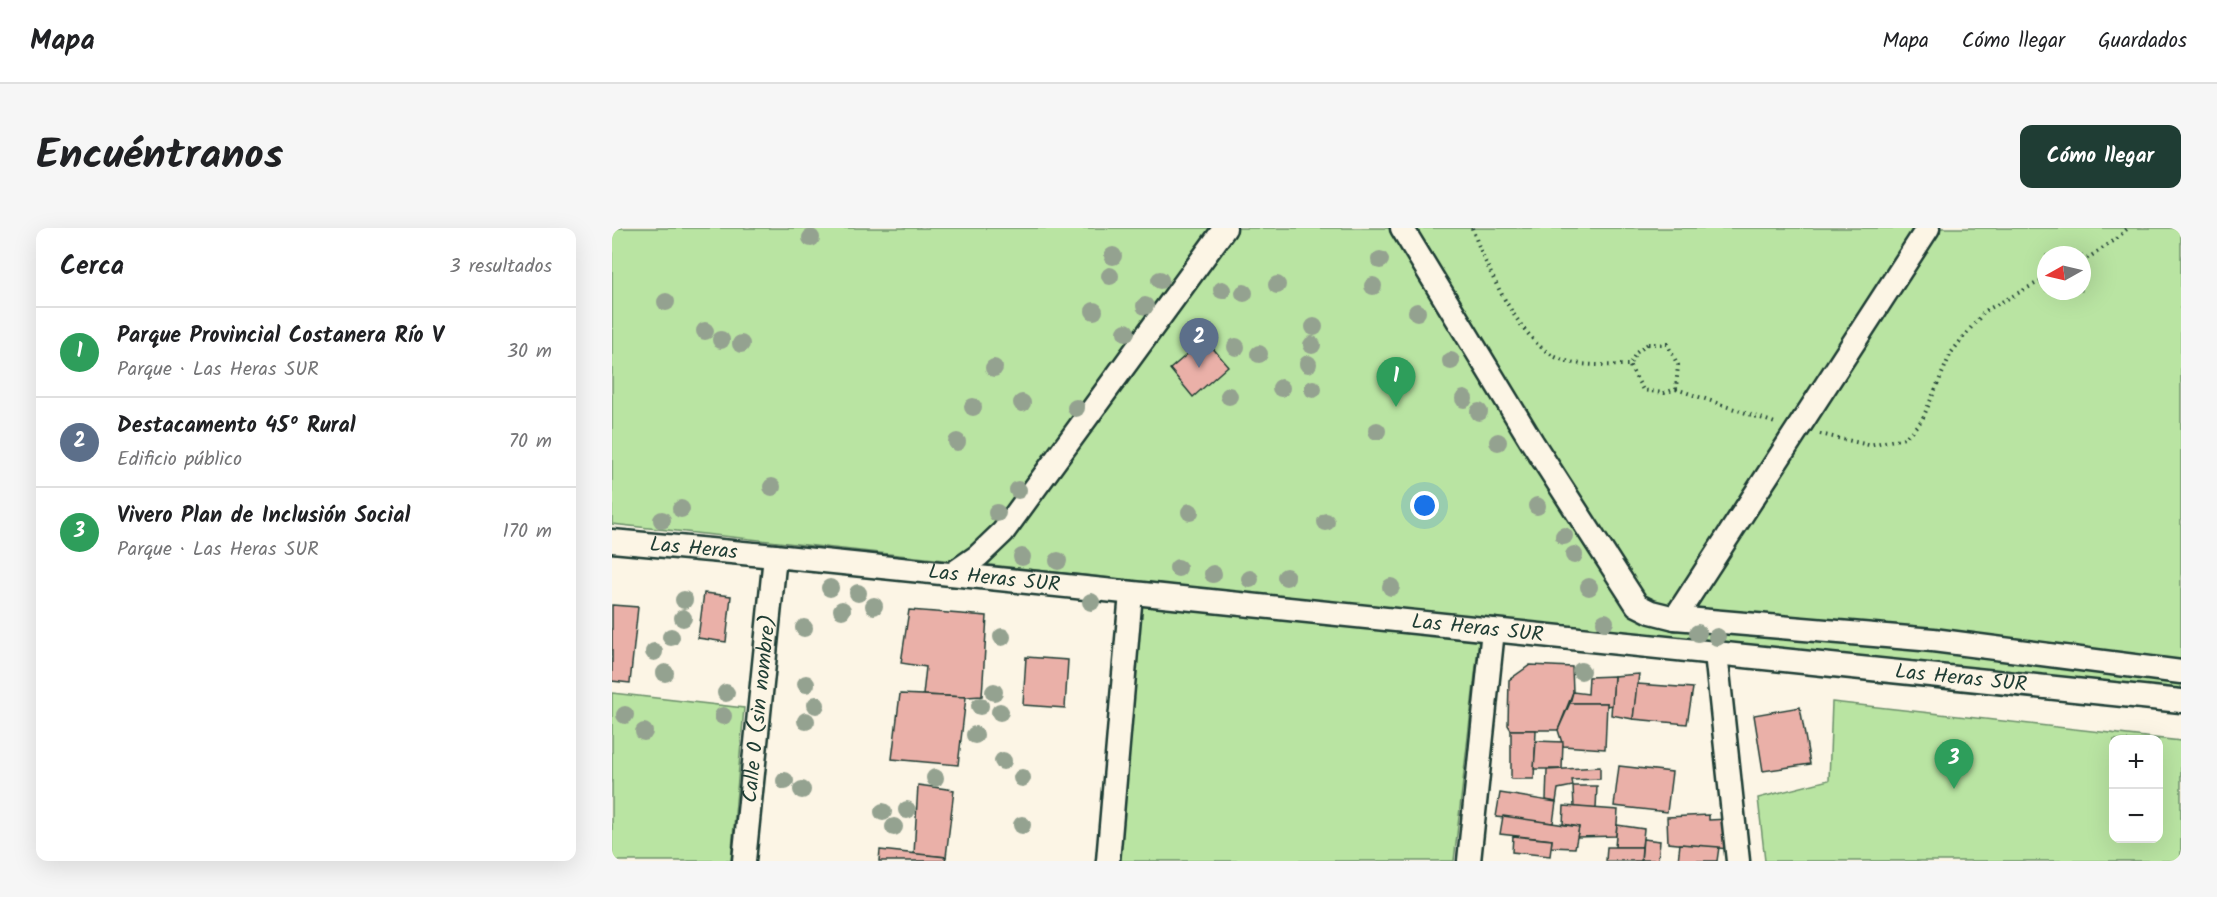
<!DOCTYPE html>
<html lang="es">
<meta charset="utf-8">
<style>
body{margin:0;font-family:Kalam,sans-serif;background:#f6f6f6;color:#202124}
.controls{position:absolute;right:18px;bottom:18px;display:grid;overflow:hidden;border-radius:12px;box-shadow:0 6px 24px #0002}
.controls button{width:54px;height:54px;display:grid;place-items:center;padding:0;border:0;border-bottom:2px solid #e0e0e0;background:#fff;color:#202124;font:30px sans-serif}
.compass{position:absolute;left:1425px;top:18px;width:54px;height:54px;border-radius:50%;background:#fff;box-shadow:0 6px 24px #0002;rotate:262deg}
.you{position:absolute;left:813px;top:278px;width:21px;height:21px;margin:-15px;border:4px solid #fff;border-radius:50%;background:#1a73e8;box-shadow:0 0 0 9px #1a73e833}
.badge{display:grid;place-items:center;width:39px;height:39px;border-radius:50%;background:#1f3d34;color:#fff;font-size:20px;font-weight:700}
.pin{position:absolute;translate:-50% -50px;filter:drop-shadow(0 2px 3px #0008)}
.pin::after{content:'';position:absolute;top:32px;width:21px;height:18px;background:inherit;clip-path:polygon(0 0,100% 0,50% 100%)}
.list{margin:0;padding:0;list-style:none}
h2{display:flex;justify-content:space-between;align-items:center;height:78px;margin:0;padding:0 24px;font-size:26px}
h2 small{font-size:20px;font-weight:400;color:#757577}
.list li{display:grid;grid-template-columns:39px 1fr auto;gap:18px;align-items:center;box-sizing:border-box;height:90px;padding:0 24px;border-top:2px solid #e0e0e0}
.list b{display:block;font-size:22px;white-space:nowrap}
.list p{margin:0;font-size:20px;white-space:nowrap;color:#757577}
.list em{font-size:20px;font-style:normal;color:#757577}
.map{position:relative;flex:none;width:1569px;height:633px;overflow:hidden;border-radius:12px}
header{display:flex;align-items:center;gap:36px;box-sizing:border-box;height:84px;padding:0 30px;background:#fff;border-bottom:2px solid #e0e0e0}
header strong{font-size:28px}
nav{display:flex;gap:33px;margin-inline-start:auto;font-size:21px}
.intro{display:flex;align-items:center;justify-content:space-between;box-sizing:border-box;height:144px;padding:0 36px}
h1{margin:0;font-size:42px}
.button{padding:15px 27px;border-radius:12px;background:#1f3d34;color:#fff;font-size:21px;font-weight:700}
main{display:flex;gap:36px;padding:0 36px}
aside{flex:1;background:#fff;border-radius:12px;box-shadow:0 6px 24px #0002}
.map>svg:first-child{display:block}
</style>
<header>
<strong>Mapa</strong>
<nav><a>Mapa</a><a>Cómo llegar</a><a>Guardados</a></nav>
</header>
<div class="intro"><h1>Encuéntranos</h1><a class="button">Cómo llegar</a></div>
<main>
<aside>
<h2>Cerca<small>3 resultados</small></h2>
<ul class="list">
<li><span class="badge" style="background:#2e9e5b">1</span><div><b>Parque Provincial Costanera Río V</b><p>Parque · Las Heras SUR</p></div><em>30 m</em></li>
<li><span class="badge" style="background:#5c6f8a">2</span><div><b>Destacamento 45º Rural</b><p>Edificio público</p></div><em>70 m</em></li>
<li><span class="badge" style="background:#2e9e5b">3</span><div><b>Vivero Plan de Inclusión Social</b><p>Parque · Las Heras SUR</p></div><em>170 m</em></li>
</ul>
</aside>
<div class="map">
<svg width="1569" height="633" viewBox="0 0 1569 633">
<rect width="100%" height="100%" fill="#fcf5e5"/>
<filter id="ink" filterUnits="userSpaceOnUse"><feTurbulence type="fractalNoise" baseFrequency=".0167" numOctaves="2"/><feDisplacementMap in="SourceGraphic" scale="12" xChannelSelector="R" yChannelSelector="G"/><feConvolveMatrix kernelMatrix="1 2 1 2 8 2 1 2 1" color-interpolation-filters="sRGB"/></filter>
<g filter="url(#ink)">
<g fill="#b9e4a2" stroke="#6c906b" stroke-width="1.5" fill-rule="evenodd">
<path d="M0 0H1569V461L1137 419 0 296ZM1434 27H1470V63H1434Z"/>
<polygon points="526,378 867,411 842,633 504,633"/>
<polygon points="0,465 132,480 119,633 0,633"/>
<path d="M1220 474 1569 513V633H1153L1146 570 1217 552ZM1502 512H1546V610H1502Z"/>
</g>
<g fill="#eab0a8" stroke="#1f3d34" stroke-width="1.5">
<polygon points="593,111 616,138 581,169 558,141"/>
<polygon points="92,365 119,368 114,414 86,410"/>
<polygon points="0,377 26,379 18,455 0,453"/>
<polygon points="297,382 375,388 370,468 354,469 311,467 314,439 289,435"/>
<polygon points="414,429 456,432 453,480 411,477"/>
<polygon points="918,437 960,439 961,464 946,502 899,502 896,497 897,452"/>
<polygon points="1027,446 1021,491 999,487 1002,448"/>
<polygon points="1002,448 1000,477 994,478 995,475 958,475 961,464 976,466 977,449"/>
<polygon points="1025,456 1081,460 1075,496 1021,491"/>
<polygon points="288,466 354,469 346,537 280,531"/>
<polygon points="958,475 995,475 993,521 951,518 946,502"/>
<polygon points="1188,479 1198,536 1151,543 1142,487"/>
<polygon points="899,502 924,502 922,551 899,551"/>
<polygon points="924,513 951,514 950,541 922,541"/>
<polygon points="1007,538 1060,544 1055,584 1002,578"/>
<polygon points="988,539 988,551 960,552 961,558 946,561 944,574 934,572 935,542"/>
<polygon points="306,557 342,562 334,629 302,626"/>
<polygon points="961,558 985,558 984,581 962,579"/>
<polygon points="888,565 944,574 941,595 884,589"/>
<polygon points="952,578 1006,582 1004,608 965,609 967,599 951,596"/>
<polygon points="1097,587 1097,592 1116,591 1116,621 1056,615 1055,589"/>
<polygon points="891,588 967,599 963,620 939,619 940,612 888,606"/>
<polygon points="1005,597 1032,601 1030,619 1003,619"/>
<polygon points="901,608 940,612 938,628 900,624"/>
<polygon points="1031,611 1048,613 1046,632 1029,632"/>
<polygon points="1068,616 1107,619 1105,633 1066,633"/>
<polygon points="995,619 1030,619 1029,633 994,633"/>
<polygon points="268,622 334,629 333,633 267,633"/>
</g>
<g fill="none" stroke-linecap="round" stroke-linejoin="round">
<defs>
<g id="street">
<polyline points="790,0 920,214 1025,377 1039,384 1063,390 1321,412 1569,444"/>
<path id="s1" d="M0 313 163 328 1569 473"/>
<polyline points="340,346 366,328 391,304 613,0"/>
<polyline points="1063,390 1316,0"/>
<polyline points="1104,425 1126,633"/>
<path id="s2" d="M132 633 163 328"/>
<polyline points="496,633 519,365"/>
<polyline points="857,633 881,402"/>
</g>
</defs>
<use href="#street" stroke="#1f3d34" stroke-width="27"/>
<g stroke="#1f3d34" stroke-width="4" stroke-dasharray="1.5 4.5" stroke-linecap="butt">
<path d="M860 0C873 37 909 117 948 131 970 139 994 137 1017 137"/>
<polyline points="1470,34 1503,12 1516,0"/>
<polygon points="1036,116 1055,116 1066,137 1064,161 1052,165 1031,162 1017,137 1024,125"/>
<polyline points="1064,161 1163,195"/>
<polyline points="1208,206 1257,217 1293,210 1310,192 1339,125 1357,102 1373,83 1434,50"/>
</g>
<use href="#street" stroke="#fcf5e5" stroke-width="22"/>
</g>
<g fill="#94a290">
<circle cx="199" cy="10" r="9"/>
<circle cx="501" cy="28" r="9"/>
<circle cx="768" cy="32" r="9"/>
<circle cx="498" cy="48" r="9"/>
<circle cx="548" cy="52" r="9"/>
<circle cx="665" cy="57" r="9"/>
<circle cx="761" cy="58" r="9"/>
<circle cx="610" cy="62" r="9"/>
<circle cx="632" cy="65" r="9"/>
<circle cx="54" cy="74" r="9"/>
<circle cx="533" cy="78" r="9"/>
<circle cx="482" cy="83" r="9"/>
<circle cx="805" cy="84" r="9"/>
<circle cx="702" cy="99" r="9"/>
<circle cx="93" cy="103" r="9"/>
<circle cx="514" cy="104" r="9"/>
<circle cx="109" cy="112" r="9"/>
<circle cx="129" cy="116" r="9"/>
<circle cx="700" cy="117" r="9"/>
<circle cx="624" cy="119" r="9"/>
<circle cx="647" cy="126" r="9"/>
<circle cx="839" cy="133" r="9"/>
<circle cx="696" cy="136" r="9"/>
<circle cx="382" cy="140" r="9"/>
<circle cx="669" cy="160" r="9"/>
<circle cx="701" cy="161" r="9"/>
<circle cx="617" cy="168" r="9"/>
<circle cx="852" cy="171" r="9"/>
<circle cx="410" cy="175" r="9"/>
<circle cx="361" cy="179" r="9"/>
<circle cx="464" cy="180" r="9"/>
<circle cx="867" cy="184" r="9"/>
<circle cx="765" cy="203" r="9"/>
<circle cx="345" cy="214" r="9"/>
<circle cx="886" cy="214" r="9"/>
<circle cx="160" cy="259" r="9"/>
<circle cx="406" cy="262" r="9"/>
<circle cx="925" cy="278" r="9"/>
<circle cx="69" cy="281" r="9"/>
<circle cx="578" cy="284" r="9"/>
<circle cx="385" cy="285" r="9"/>
<circle cx="50" cy="292" r="9"/>
<circle cx="714" cy="294" r="9"/>
<circle cx="952" cy="308" r="9"/>
<circle cx="962" cy="327" r="9"/>
<circle cx="410" cy="329" r="9"/>
<circle cx="446" cy="333" r="9"/>
<circle cx="566" cy="340" r="9"/>
<circle cx="601" cy="346" r="9"/>
<circle cx="674" cy="349" r="9"/>
<circle cx="638" cy="351" r="9"/>
<circle cx="779" cy="359" r="9"/>
<circle cx="977" cy="359" r="9"/>
<circle cx="218" cy="360" r="9"/>
<circle cx="246" cy="365" r="9"/>
<circle cx="72" cy="372" r="9"/>
<circle cx="479" cy="374" r="9"/>
<circle cx="262" cy="378" r="9"/>
<circle cx="230" cy="382" r="9"/>
<circle cx="71" cy="390" r="9"/>
<circle cx="993" cy="394" r="9"/>
<circle cx="192" cy="400" r="9"/>
<circle cx="1086" cy="405" r="9"/>
<circle cx="59" cy="409" r="9"/>
<circle cx="390" cy="409" r="9"/>
<circle cx="1105" cy="409" r="9"/>
<circle cx="42" cy="424" r="9"/>
<circle cx="969" cy="443" r="9"/>
<circle cx="53" cy="445" r="9"/>
<circle cx="194" cy="456" r="9"/>
<circle cx="382" cy="464" r="9"/>
<circle cx="114" cy="465" r="9"/>
<circle cx="204" cy="477" r="9"/>
<circle cx="368" cy="478" r="9"/>
<circle cx="388" cy="484" r="9"/>
<circle cx="13" cy="487" r="9"/>
<circle cx="111" cy="488" r="9"/>
<circle cx="194" cy="493" r="9"/>
<circle cx="32" cy="504" r="9"/>
<circle cx="363" cy="507" r="9"/>
<circle cx="391" cy="533" r="9"/>
<circle cx="323" cy="550" r="9"/>
<circle cx="410" cy="550" r="9"/>
<circle cx="173" cy="553" r="9"/>
<circle cx="190" cy="562" r="9"/>
<circle cx="295" cy="582" r="9"/>
<circle cx="271" cy="584" r="9"/>
<circle cx="410" cy="597" r="9"/>
<circle cx="282" cy="599" r="9"/>
</g>
</g>
<g text-anchor="middle" dominant-baseline="central" stroke-width="4.5" stroke-linejoin="round" paint-order="stroke">
<g font-size="21" fill="#1f3d34" stroke="#fcf5e5">
<text stroke="none"><textPath href="#s1" startOffset="82">Las Heras</textPath></text>
<text stroke="none"><textPath href="#s1" startOffset="384">Las Heras SUR</textPath></text>
<text stroke="none"><textPath href="#s1" startOffset="870">Las Heras SUR</textPath></text>
<text stroke="none"><textPath href="#s1" startOffset="1356">Las Heras SUR</textPath></text>
<text stroke="none"><textPath href="#s2" startOffset="153">Calle 0 (sin nombre)</textPath></text>
</g>
</g>
</svg>
<div class="controls">
<button>+</button>
<button>−</button>
</div>
<svg class="compass" viewBox="-18 -18 36 36"><path d="M0-13l5 13h-10z" fill="#e53935"/><path d="M0 13l5-13h-10z" fill="#757577"/></svg>
<div class="you"></div>
<div class="pin badge" style="left:784px;top:179px;background:#2e9e5b">1</div>
<div class="pin badge" style="left:587px;top:140px;background:#5c6f8a">2</div>
<div class="pin badge" style="left:1342px;top:561px;background:#2e9e5b">3</div>
</div>
</main>
